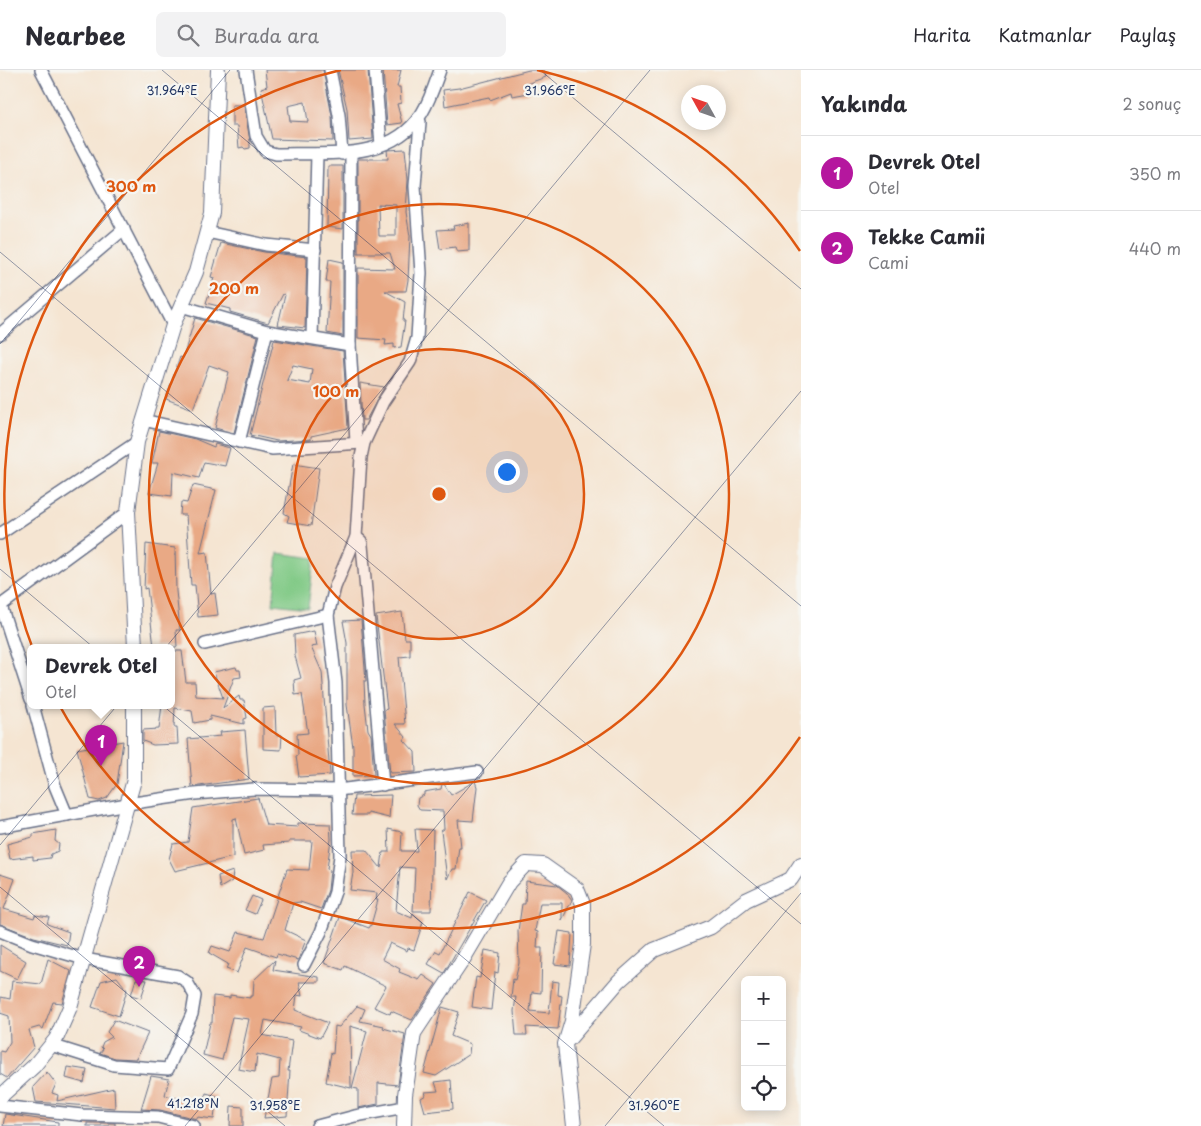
<!DOCTYPE html>
<html lang="tr">
<meta charset="utf-8">
<style>
body{margin:0;font-family:"Playpen Sans",sans-serif;background:#f2f2f3;color:#2b2b33}
.controls{position:absolute;right:15px;bottom:15px;display:grid;overflow:hidden;border-radius:8px;box-shadow:0 2px 12px #0003}
.controls button{width:45px;height:45px;display:grid;place-items:center;padding:0;border:0;border-bottom:1px solid #e1e1e2;background:#fff;color:#2b2b33;font:25px sans-serif}
.compass{position:absolute;left:681px;top:15px;width:45px;height:45px;border-radius:50%;background:#fff;box-shadow:0 2px 12px #0003;rotate:310deg}
.you{position:absolute;left:506px;top:401px;width:18px;height:18px;margin:-12px;border:4px solid #fff;border-radius:50%;background:#1a73e8;box-shadow:0 0 0 8px #1a73e833}
.badge{display:grid;place-items:center;width:32px;height:32px;border-radius:50%;background:#b5179e;color:#fff;font-size:16px;font-weight:700}
.pin{position:absolute;translate:-50% -41px;filter:drop-shadow(0 1px 2px #0008)}
.pin::after{content:'';position:absolute;top:26px;width:18px;height:15px;background:inherit;clip-path:polygon(0 0,100% 0,50% 100%)}
.popup{position:absolute;left:27px;top:574px;width:148px;height:65px;box-sizing:border-box;display:grid;place-content:center;border-radius:8px;background:#fff;filter:drop-shadow(0 1px 4px #0005);font-size:16px;white-space:nowrap;color:#7c7c81}
.popup b{font-size:19px;color:#2b2b33}
.popup::after{content:'';position:absolute;left:50%;top:100%;margin-left:-10px;border:10px solid transparent;border-top-color:#fff}
.list{margin:0;padding:0;list-style:none}
h2{display:flex;justify-content:space-between;align-items:center;height:65px;margin:0;padding:0 20px;font-size:21px}
h2 small{font-size:16px;font-weight:400;color:#7c7c81}
.list li{display:grid;grid-template-columns:32px 1fr auto;gap:15px;align-items:center;box-sizing:border-box;height:75px;padding:0 20px;border-top:1px solid #e1e1e2}
.list b{display:block;font-size:19px;white-space:nowrap}
.list p{margin:0;font-size:16px;white-space:nowrap;color:#7c7c81}
.list em{font-size:16px;font-style:normal;color:#7c7c81}
.icon{flex:none;width:28px;height:28px;fill:none;stroke:currentColor;stroke-width:2;stroke-linecap:round;stroke-linejoin:round}
.map{position:relative;flex:none;width:801px;height:1056px;overflow:hidden}
header{display:flex;align-items:center;gap:30px;box-sizing:border-box;height:70px;padding:0 25px;background:#fff;border-bottom:1px solid #e1e1e2}
header strong{font-size:24px}
nav{display:flex;gap:28px;margin-inline-start:auto;font-size:18px}
.search{width:350px;height:45px;background:#f2f2f3;display:flex;align-items:center;gap:12px;box-sizing:border-box;padding:0 18px;border-radius:8px;color:#7c7c81;font-size:19px}
main{display:flex}
aside{flex:1;background:#fff}
.map>svg:first-child{display:block}
</style>
<header>
<strong>Nearbee</strong>
<div class="search"><svg class="icon" aria-label="search" viewBox="0 0 24 24"><circle cx="10" cy="10" r="6"/><path d="M15 15l6 6"/></svg>Burada ara</div>
<nav><a>Harita</a><a>Katmanlar</a><a>Paylaş</a></nav>
</header>
<main>
<div class="map">
<svg width="801" height="1056" viewBox="0 0 801 1056">
<rect width="100%" height="100%" fill="#f6f6f2"/>
<filter id="ink" filterUnits="userSpaceOnUse"><feTurbulence type="fractalNoise" baseFrequency=".02" numOctaves="2"/><feDisplacementMap in="SourceGraphic" scale="10" xChannelSelector="R" yChannelSelector="G"/><feConvolveMatrix kernelMatrix="1 2 1 2 8 2 1 2 1" color-interpolation-filters="sRGB"/></filter>
<filter id="wash" filterUnits="userSpaceOnUse"><feTurbulence type="fractalNoise" baseFrequency=".0096" numOctaves="4" result="noise"/><feDisplacementMap in="SourceGraphic" scale="20" xChannelSelector="R" yChannelSelector="G"/><feGaussianBlur stdDeviation="1.12" result="paint"/><feColorMatrix in="noise" values="0 0 0 0 0 0 0 0 0 0 0 0 0 0 0 0 0 1.4 0 .05"/><feComposite in="paint" operator="in"/></filter>
<g filter="url(#wash)">
<rect width="100%" height="100%" fill="#f5e5d2"/>
<polygon fill="#80c985" stroke="#4e7c72" points="278,483 314,488 308,538 273,534"/>
<g id="blocks">
<g fill="#e9a985" fill-rule="evenodd">
<path d="M265 0H323L332 46 333 71 272 69 261 18 267 16ZM305 32 308 52 290 51 288 36Z"/>
<polygon points="338,0 368,0 373,69 349,71 347,39"/>
<polygon points="383,0 401,0 397,17 400,17 401,33 397,34 402,53 387,55"/>
<polygon points="529,0 544,0 546,7 526,14 529,23 512,26 511,22 490,30 489,27 445,36 443,20 459,18"/>
<polygon points="232,35 244,35 250,71 250,78 245,79 243,77 239,78 237,56 232,56"/>
<path d="M405 79 408 110 406 142 410 166 408 210 406 221H385L405 232 403 251H405L401 277 394 278V274L385 275 386 270 358 268V198L395 199 390 183H358V89H388L387 80ZM378 134 396 135V166H379Z"/>
<polygon points="328,96 343,96 343,159 327,157"/>
<polygon points="469,153 469,181 457,182 455,177 440,179 437,160 454,159 453,156"/>
<polygon points="221,173 264,182 307,187 305,258 278,255 285,225 283,224 268,253 230,242 230,239 206,233 214,208 211,207"/>
<polygon points="329,189 343,192 343,266 327,263 330,212 326,212"/>
<polygon points="195,248 258,266 234,363 215,358 229,302 209,295 193,339 166,329 180,287 183,288"/>
<path d="M274 270 343 281 348 358 311 366V369L277 371 250 365ZM293 295 312 299 310 314 287 310Z"/>
<polygon points="360,313 384,317 366,350 362,350"/>
<polygon points="159,361 195,369 214,377 215,374 230,378 225,396 204,392 199,408 173,402 172,426 149,423 158,393 152,393"/>
<polygon points="293,394 319,398 311,456 287,452 289,446 284,443"/>
<polygon points="193,415 216,420 200,483 207,482 211,524 215,523 218,545 198,547 195,515 191,515 186,445 180,445 181,432 187,433"/>
<polygon points="146,474 175,478 176,521 180,560 176,560 177,577 154,577 147,518 144,519"/>
<polygon points="402,542 405,569 410,569 410,586 399,587 405,654 395,654 406,667 404,670 415,682 416,702 390,703 384,640 387,639 376,546"/>
<polygon points="361,550 366,611 364,611 365,634 368,660 371,665 374,705 353,706 353,677 347,635 347,573 343,551"/>
<polygon points="314,561 317,576 311,577 322,602 330,705 299,707 296,686 298,685 297,664 308,663 302,624 295,625 294,610 301,608 295,586 294,565"/>
<polygon points="171,581 182,581 186,612 195,612 196,626 223,628 214,602 236,597 237,600 240,600 241,607 234,608 223,638 239,626 240,630 244,630 247,648 244,649 244,654 210,646 210,650 194,653 192,641 175,638 174,657 177,657 178,674 153,675 143,671 143,660 159,659 162,635 171,635"/>
<polygon points="275,637 276,665 282,665 281,680 263,679 263,638"/>
<polygon points="245,660 249,709 192,717 188,669 221,666 220,662"/>
<polygon points="123,671 117,714 107,728 99,731 90,729 77,679"/>
<polygon points="475,711 477,717 473,751 458,750 461,777 459,777 456,799 452,799 447,809 441,761 444,759 443,741 420,740 417,735 418,728 424,725 424,722 441,719 442,714 444,714 451,725"/>
<polygon points="391,725 389,748 368,743 368,745 352,745 354,726"/>
<polygon points="258,728 266,755 298,757 298,753 330,754 331,769 327,799 330,800 328,820 321,839 300,832 293,833 285,860 306,870 298,890 277,884 276,887 247,877 237,903 226,899 228,894 209,883 212,876 230,882 238,862 264,868 287,799 309,800 312,771 289,771 289,773 263,775 264,780 244,785 236,748 233,749 233,787 175,801 169,789 173,774 188,772 193,738"/>
<polygon points="388,759 402,762 401,781 417,781 415,759 433,760 431,841 413,841 415,798 400,797 396,841 412,848 413,843 423,852 414,880 408,878 407,881 390,873 382,889 400,899 399,902 419,910 423,905 436,914 412,950 391,941 390,944 374,937 386,916 345,896 343,900 324,893 340,847 369,858 371,855 378,830 376,830 377,823 350,820 353,803 352,780 366,780 381,798 383,782 389,782"/>
<polygon points="56,760 55,771 59,774 58,781 51,784 50,788 33,790 33,786 10,789 7,774 33,767 33,764"/>
<polygon points="233,801 232,811 220,818 218,806"/>
<polygon points="0,804 15,809 4,839 34,848 35,845 49,847 47,854 69,862 67,875 34,867 0,854"/>
<polygon points="526,811 557,815 567,823 572,830 562,850 562,833 540,833 535,861 538,862 537,878 542,878 541,923 532,922 530,941 549,943 552,911 559,912 558,925 562,926 558,959 526,957 527,965 516,965 514,941 516,927 511,927 513,909 515,910 519,893 518,861 522,834 525,834"/>
<polygon points="470,822 486,830 444,903 428,894 436,881 440,883"/>
<polygon points="252,826 261,830 255,844 245,840"/>
<polygon points="559,861 572,863 570,896 554,894"/>
<polygon points="0,875 26,891 17,909 0,901"/>
<polygon points="485,880 500,883 498,903 495,902 491,940 472,937 476,907 480,908"/>
<polygon points="48,889 71,901 62,933 53,932 43,959 39,957 29,960 34,977 7,1008 0,1004 0,981 4,982 10,972 9,946 0,943 1,927 10,929 12,911 41,914"/>
<polygon points="275,890 273,900 319,907 319,912 299,912 302,926 297,925 295,940 328,953 320,968 299,960 301,957 265,950 262,965 292,971 288,1001 290,1001 287,1046 264,1048 272,1009 279,1008 280,990 257,984 255,1002 238,999 249,949 232,947 222,990 203,985 210,953 212,953 213,926 230,928 230,925 250,928 250,926 253,926 254,910"/>
<polygon points="117,907 127,920 119,946 92,937 101,911"/>
<polygon points="136,909 147,910 141,928 131,925"/>
<polygon points="357,936 365,939 360,951 384,956 383,958 405,964 398,1015 378,1013 378,1034 358,1038 358,1019 352,1018 367,961 350,956 351,1018 326,1012 331,983 333,984 335,956 339,957"/>
<polygon points="442,937 459,942 451,966 470,974 469,984 436,1006 424,1003"/>
<polygon points="114,950 148,963 136,989 115,988 100,983 103,979 101,977 103,972 112,967 107,962"/>
<polygon points="68,997 87,1000 84,1013 66,1008"/>
<polygon points="47,1002 56,1014 52,1023 58,1025 57,1031 114,1018 115,1038 36,1032 33,1017"/>
<polygon points="151,1006 169,1009 165,1025 203,1035 206,1023 217,1026 214,1049 197,1047 197,1049 160,1040 141,1039"/>
<polygon points="451,1010 453,1039 425,1042 421,1028 426,1025 425,1022 438,1021 435,1012"/>
<polygon points="231,1036 243,1037 243,1056 230,1056"/>
<polygon points="5,1044 58,1052 58,1056 3,1056"/>
<rect x="87" y="1053" width="28" height="3"/>
</g>
</g>
</g>
<g filter="url(#ink)">
<use href="#blocks" fill-opacity="0" stroke="#676f87" stroke-width="1"/>
<g fill="none" stroke-linecap="round" stroke-linejoin="round">
<defs>
<g id="minor">
<polyline points="41,0 173,255"/>
<path d="M246 0 256 66 265 81 276 84C326 82 390 93 422 43 430 30 435 14 440 0"/>
<polyline points="330,0 339,45 342,84"/>
<polyline points="375,0 381,75"/>
<polyline points="351,84 350,275 356,372"/>
<polyline points="207,162 266,175 315,180"/>
<polyline points="181,236 267,261 350,275"/>
<polyline points="0,264 124,159"/>
<polyline points="312,268 317,84"/>
<polyline points="143,350 272,379 362,373"/>
<polyline points="239,372 267,261"/>
<polyline points="0,464 137,372"/>
<polyline points="356,467 361,471 362,475 383,715"/>
<polyline points="0,536 128,442"/>
<polyline points="1,536 31,629"/>
<polyline points="205,574 328,545"/>
<polyline points="33,635 55,716 67,745"/>
<polyline points="0,757 127,734 195,724 254,719 338,720 477,702"/>
<polyline points="0,861 32,874 84,889 178,906 187,912 195,926 192,944 168,999 114,995 51,975"/>
<polyline points="304,895 321,862 335,822 340,786 336,613 328,545 335,517 356,467 361,387 364,373 383,332 410,292 417,268 421,203 415,116 420,52 418,48"/>
<polyline points="0,1036 82,1045 158,1047 194,1056"/>
<polyline points="317,1056 355,1046 405,1037"/>
</g>
<g id="tertiary">
<polyline points="135,577 128,442 137,372 173,255 196,202 212,143 218,0"/>
<polyline points="569,969 619,911 654,880 711,857 746,830 791,809 801,794"/>
<polyline points="0,1027 34,996 56,969 70,937 134,710 134,635"/>
<polyline points="404,1056 405,1025 414,963 464,888 509,812 526,794 543,795 577,819 583,834 583,874 572,951 565,974 574,1056"/>
</g>
</defs>
<use href="#minor" stroke="#676f87" stroke-width="14"/>
<use href="#tertiary" stroke="#676f87" stroke-width="16"/>
<use href="#minor" stroke="#fff" stroke-width="11"/>
<use href="#tertiary" stroke="#fff" stroke-width="14"/>
</g>
</g>
<path fill="none" stroke="#1b2f5e" stroke-width="1" stroke-opacity="0.45" d="M162 0 801 536M540 0 801 219M0 182 801 854M0 274 230 0M0 499 664 1056M0 775 650 0M0 817 285 1056M185 1056 801 321M605 1056 801 823"/>
<circle cx="439" cy="424" r="145" fill="#de5710" fill-opacity=".12"/>
<g fill="none" stroke="#de5710" stroke-width="2.5">
<circle cx="439" cy="424" r="145"/>
<circle cx="439" cy="424" r="290"/>
<path d="M800 667A435 435 0 1 1 341 0M537 0A435 435 0 0 1 800 181"/>
</g>
<g font-size="12" text-anchor="middle" fill="#1b2f5e" stroke="#f6f6f2" stroke-width="4.5" stroke-linejoin="round" paint-order="stroke">
<text x="172" y="25">31.964°E</text>
<text x="550" y="25">31.966°E</text>
<text x="193" y="1038">41.218°N</text>
<text x="275" y="1040">31.958°E</text>
<text x="654" y="1040">31.960°E</text>
</g>
<circle cx="439" cy="424" r="8" fill="#de5710" stroke="#f6f6f2" stroke-width="2.5"/>
<g font-size="15" text-anchor="middle" font-weight="bold" fill="#de5710" stroke="#f6f6f2" stroke-width="4.5" stroke-linejoin="round" paint-order="stroke">
<text x="131" y="122">300 m</text>
<text x="234" y="224">200 m</text>
<text x="336" y="327">100 m</text>
</g>
</svg>
<div class="controls">
<button>+</button>
<button>−</button>
<button><svg class="icon" aria-label="locate" viewBox="0 0 24 24"><circle cx="12" cy="12" r="6"/><path d="M12 2v4M12 18v4M2 12h4M18 12h4"/></svg></button>
</div>
<svg class="compass" viewBox="-18 -18 36 36"><path d="M0-13l5 13h-10z" fill="#e53935"/><path d="M0 13l5-13h-10z" fill="#7c7c81"/></svg>
<div class="you"></div>
<div class="pin badge" style="left:101px;top:696px">1</div>
<div class="popup"><b>Devrek Otel</b>Otel</div>
<div class="pin badge" style="left:139px;top:917px">2</div>
</div>
<aside>
<h2>Yakında<small>2 sonuç</small></h2>
<ul class="list">
<li><span class="badge">1</span><div><b>Devrek Otel</b><p>Otel</p></div><em>350 m</em></li>
<li><span class="badge">2</span><div><b>Tekke Camii</b><p>Cami</p></div><em>440 m</em></li>
</ul>
</aside>
</main>
